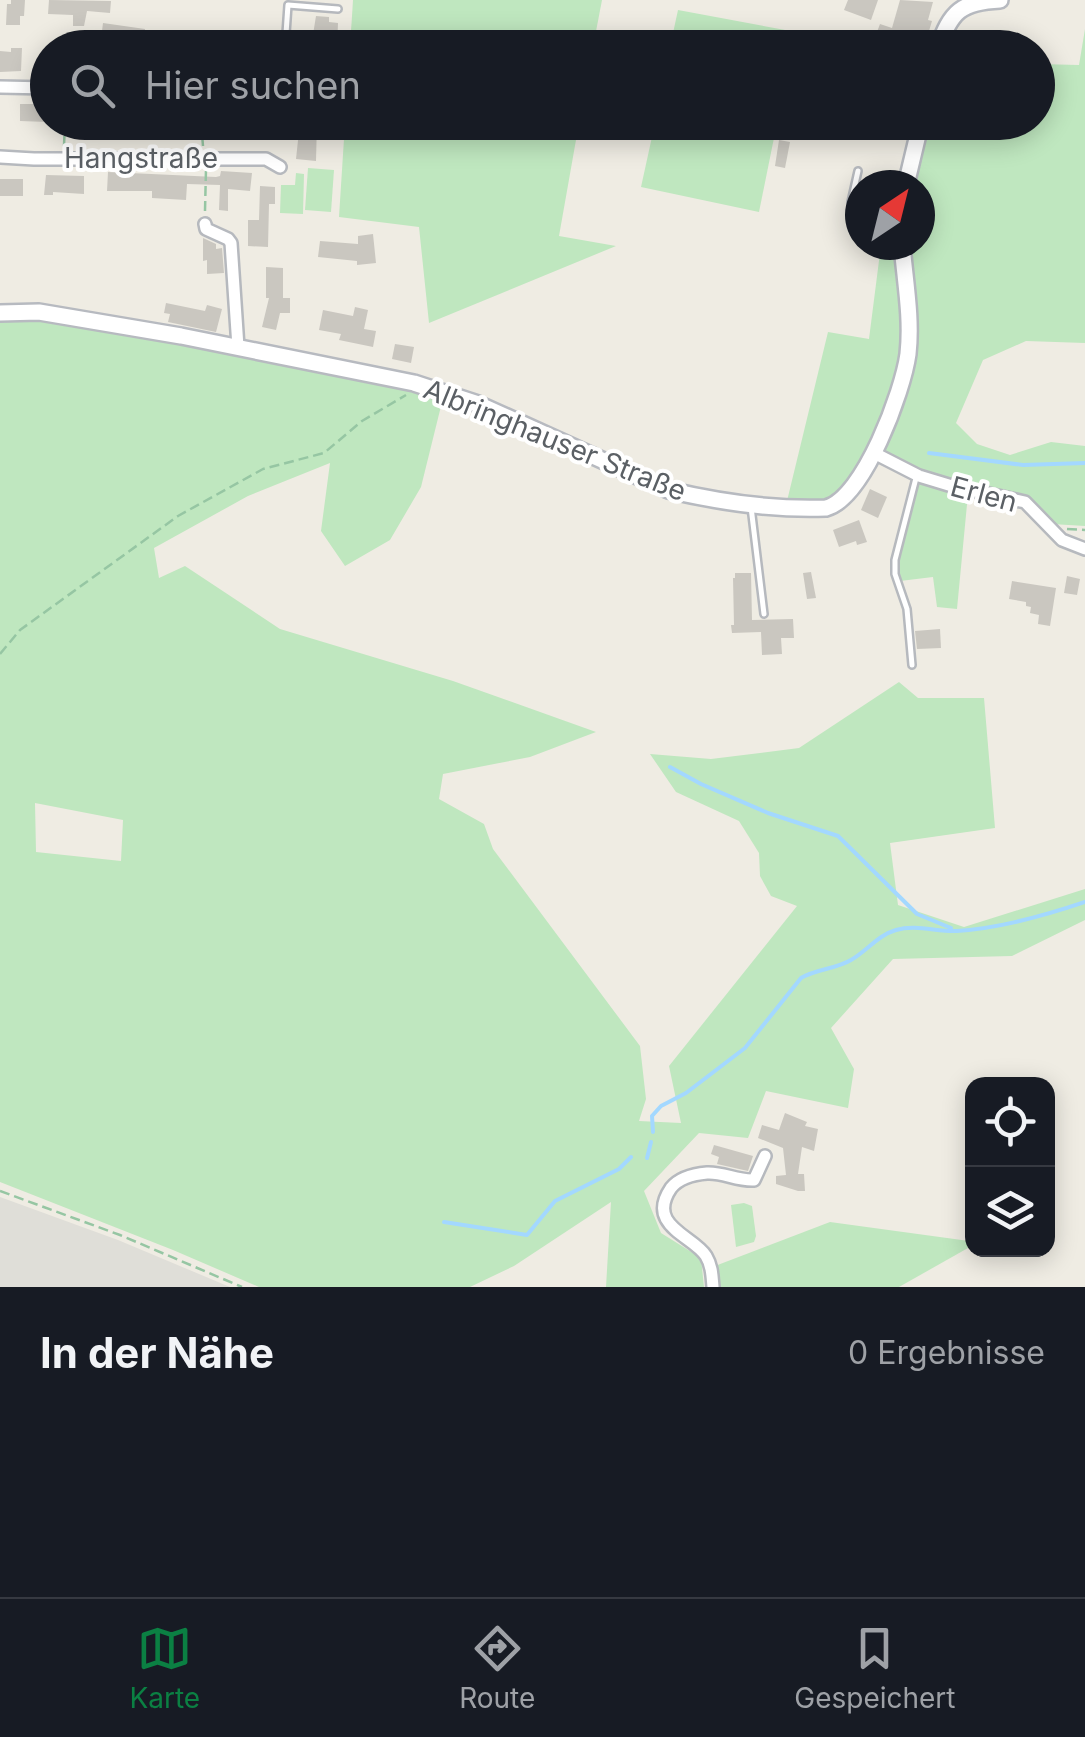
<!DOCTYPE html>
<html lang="de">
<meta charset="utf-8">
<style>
body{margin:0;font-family:Inter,sans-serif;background:#20242c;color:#f1f3f6}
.controls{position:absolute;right:30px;bottom:30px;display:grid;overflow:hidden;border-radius:20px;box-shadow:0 5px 25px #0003}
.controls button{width:90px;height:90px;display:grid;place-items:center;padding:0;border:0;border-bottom:2px solid #363941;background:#171b24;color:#f1f3f6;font:50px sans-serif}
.compass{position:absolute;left:845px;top:170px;width:90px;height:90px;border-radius:50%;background:#171b24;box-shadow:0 5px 25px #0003;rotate:35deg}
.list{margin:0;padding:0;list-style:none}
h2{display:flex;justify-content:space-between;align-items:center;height:130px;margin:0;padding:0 40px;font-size:42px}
h2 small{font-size:32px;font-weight:400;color:#9ea1a6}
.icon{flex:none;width:55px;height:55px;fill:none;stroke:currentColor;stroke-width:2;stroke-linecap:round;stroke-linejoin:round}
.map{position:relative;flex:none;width:1085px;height:1287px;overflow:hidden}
.search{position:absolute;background:#171b24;box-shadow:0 5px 25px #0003;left:30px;right:30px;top:30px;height:110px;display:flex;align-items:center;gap:25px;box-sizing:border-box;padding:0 35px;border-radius:55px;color:#9ea1a6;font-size:38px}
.sheet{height:310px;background:#171b24}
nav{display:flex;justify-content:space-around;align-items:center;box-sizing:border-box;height:140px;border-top:2px solid #363941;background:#171b24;font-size:28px;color:#9ea1a6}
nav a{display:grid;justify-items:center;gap:5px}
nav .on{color:#0b8043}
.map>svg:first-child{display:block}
</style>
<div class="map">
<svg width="1085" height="1287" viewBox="0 0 1085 1287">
<rect width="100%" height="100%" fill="#efece3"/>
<polygon fill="#dfded8" points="0,1197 118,1240 230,1287 0,1287"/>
<g fill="#bfe7bf" fill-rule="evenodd">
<polygon points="353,0 602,0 593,47 350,47"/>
<polygon points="678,10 796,32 793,47 670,47"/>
<polygon points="1085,29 1085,343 1026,341 983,360 956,423 977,444 1010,455 1051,442 1085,446 1085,526 1052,524 1027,500 912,469 869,449 836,499 823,502 787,501 828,332 869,339 881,245 920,245 920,185 910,185 925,123 1038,122 1038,64 1079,65"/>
<polygon points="345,123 579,123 559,236 616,246 429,323 419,227 339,217"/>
<polygon points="655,123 777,123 759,212 641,187"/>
<polygon points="308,168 334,170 331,212 305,210"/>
<polygon points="296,173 304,174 303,214 280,213 281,185 295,185"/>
<path d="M0 318H29L195 344 398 383 443 398 421 487 390 540 345 566 321 531 330 463 248 496 154 548 159 578 185 566 280 629 453 681 596 732 530 757 443 774 439 799 484 824 493 849 640 1046 646 1099 639 1121 681 1123 669 1066 797 906 771 896 760 876 759 853 739 821 676 792 650 754 711 759 799 748 899 682 918 698H984L995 828 890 843 898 905 964 927 1085 889V920L1012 956 893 959 831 1028 854 1069 848 1108 766 1091 748 1138 699 1133 644 1191 661 1233 701 1258 704 1287H606L611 1202 514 1266 470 1287H259L173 1250 0 1182ZM35 803 123 820 121 861 36 852Z"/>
<polygon points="920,479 968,494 957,609 937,607 933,577 900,581 899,561"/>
<polygon points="744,1203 752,1206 756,1236 754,1242 736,1247 731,1205"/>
<polygon points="830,1222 969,1241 968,1248 899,1287 716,1287 715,1266"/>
</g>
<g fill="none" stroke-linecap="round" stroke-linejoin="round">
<g stroke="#a3d8ff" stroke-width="4">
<polyline points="929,453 1023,465 1085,463"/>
<polyline points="670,767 701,784 768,813 838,836 917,914 951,928"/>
<path d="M653 1132 652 1116 661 1106 686 1093 745 1048 801 978C816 969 836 969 851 960 867 951 878 935 896 930 916 924 937 932 957 931 1001 928 1044 916 1085 902"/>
<polyline points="647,1158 651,1142"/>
<polyline points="444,1222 527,1235 555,1201 619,1169 631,1157"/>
</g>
</g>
<g fill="#cac7c0">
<polygon points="11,0 25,0 24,16 20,16 20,25 6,25 7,4 11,4"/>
<polygon points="49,0 111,1 110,13 87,11 84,26 73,26 73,15 48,14"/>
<polygon points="848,0 878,0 871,20 844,10"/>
<polygon points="900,0 933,2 928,20 932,21 926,41 911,37 909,42 904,40 903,44 888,40 889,36 877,32 880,24 892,28"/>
<polygon points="316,16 329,17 329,22 338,23 337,48 311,47"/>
<polygon points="103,23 145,29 143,48 100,48"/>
<polygon points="967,31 968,37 988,34 990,44 955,48 954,39 958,36 958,32"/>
<polygon points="11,48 22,48 21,71 0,72 0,51 11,52"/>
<polygon points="20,104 48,104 48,122 20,121"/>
<polygon points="300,122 317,122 316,161 296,159"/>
<polygon points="779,140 790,142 785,168 775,166"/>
<polygon points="221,171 252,173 250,191 228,189 228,211 219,210 220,185 187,184 186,200 152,198 152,191 107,191 108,172 216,177 220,176"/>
<polygon points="46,175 84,176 84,194 53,192 53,195 44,195"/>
<rect x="0" y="179" width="23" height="17"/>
<polygon points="260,186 275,187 275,204 269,204 268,247 248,246 248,220 259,220"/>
<polygon points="373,234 376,263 357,265 357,261 318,257 320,241 358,244 358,236"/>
<polygon points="203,238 216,244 216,249 222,248 224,273 207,274 207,260 203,261"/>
<polygon points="266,267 283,268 283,298 290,298 290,313 280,313 276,330 262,327 269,298 266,298"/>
<polygon points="166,303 205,311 207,305 222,309 216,332 168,322 170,314 164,313"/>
<polygon points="355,307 368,310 364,329 376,331 373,347 339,340 341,334 319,330 323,310 353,316"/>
<polygon points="395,344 414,347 411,363 392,359"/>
<polygon points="870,489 887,497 878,518 861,510"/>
<polygon points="859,520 867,542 857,545 856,541 839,547 833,530"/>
<polygon points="811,572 816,598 807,599 803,573"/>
<polygon points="735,573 751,573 752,620 793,619 794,638 781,638 782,654 762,655 761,632 732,633 731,625 734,625 733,578 735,578"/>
<polygon points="1067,576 1080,579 1077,595 1064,593"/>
<polygon points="1012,581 1056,588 1050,626 1038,624 1039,615 1030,613 1031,607 1026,606 1026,602 1009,599"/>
<polygon points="940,629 941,648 917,649 915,631"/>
<polygon points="785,1113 807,1122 805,1126 818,1129 814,1151 802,1147 798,1174 804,1174 805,1191 798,1191 776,1184 776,1176 786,1175 783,1148 758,1138 762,1125 779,1130"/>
<polygon points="714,1145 753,1156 748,1171 717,1164 719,1157 711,1154"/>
</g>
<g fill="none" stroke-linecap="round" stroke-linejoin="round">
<defs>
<g id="lane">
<polyline points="285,48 288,5 338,9"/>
<polyline points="851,202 858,171"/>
<polyline points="751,507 764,614"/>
<polyline points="912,665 907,609 895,574 895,560 916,478"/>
</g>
<g id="street">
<polyline points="0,87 48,88"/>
<polyline points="0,157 34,159 266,159 280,167"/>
<polyline points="205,224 206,229 228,239 231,243 238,347"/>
<polyline points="874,453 919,476 952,486 1025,502 1062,540 1085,549"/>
<path d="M713 1287C712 1276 712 1266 706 1256 694 1236 645 1226 671 1188 679 1178 695 1174 707 1173 723 1172 737 1181 754 1180L765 1156"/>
</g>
<g id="secondary">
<path d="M938 48C951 11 961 2 1000 0"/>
<polyline points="906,185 921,122"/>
<path d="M0 313 39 312 181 336 414 383 478 404 668 490C719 502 773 510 826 508 864 498 903 391 908 354 912 318 905 281 902 245"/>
</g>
</defs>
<use href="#lane" stroke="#b6b9be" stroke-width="10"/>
<use href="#street" stroke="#b6b9be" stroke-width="16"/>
<use href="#secondary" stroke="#b7bac0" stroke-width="20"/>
<g stroke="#96c6a3" stroke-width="2.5" stroke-dasharray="10 5" stroke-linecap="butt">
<polyline points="201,122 203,146"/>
<polyline points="64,146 65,122"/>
<polyline points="205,211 206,169"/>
<polyline points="1067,529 1085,530"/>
<polyline points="0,654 20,630 178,516 263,469 324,453 362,421 406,395"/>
<polyline points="0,1191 120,1235 242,1287"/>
</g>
<use href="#lane" stroke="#fff" stroke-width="5"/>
<use href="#street" stroke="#fff" stroke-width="11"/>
<use href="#secondary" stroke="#fff" stroke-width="15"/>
</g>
<g text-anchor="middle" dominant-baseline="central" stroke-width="8" stroke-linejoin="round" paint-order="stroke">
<g font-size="28" fill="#5b6065" stroke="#fff">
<text x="141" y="158">Hangstraße</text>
<text transform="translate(555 440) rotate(22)">Albringhauser Straße</text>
<text transform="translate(984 494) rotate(15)">Erlen</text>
</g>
</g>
</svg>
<div class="controls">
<button><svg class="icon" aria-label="locate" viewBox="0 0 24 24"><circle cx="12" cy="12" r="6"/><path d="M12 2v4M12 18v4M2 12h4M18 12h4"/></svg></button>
<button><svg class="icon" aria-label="layers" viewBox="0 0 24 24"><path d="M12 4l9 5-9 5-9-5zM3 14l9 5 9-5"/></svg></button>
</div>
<svg class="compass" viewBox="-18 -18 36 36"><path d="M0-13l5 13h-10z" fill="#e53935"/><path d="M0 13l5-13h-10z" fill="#9ea1a6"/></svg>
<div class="search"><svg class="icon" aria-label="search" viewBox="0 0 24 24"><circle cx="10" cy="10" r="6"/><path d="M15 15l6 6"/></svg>Hier suchen</div>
</div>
<section class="sheet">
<h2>In der Nähe<small>0 Ergebnisse</small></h2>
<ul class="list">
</ul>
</section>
<nav>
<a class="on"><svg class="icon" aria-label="map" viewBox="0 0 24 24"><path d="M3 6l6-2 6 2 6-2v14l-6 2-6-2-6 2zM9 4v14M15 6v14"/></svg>Karte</a>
<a><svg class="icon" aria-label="directions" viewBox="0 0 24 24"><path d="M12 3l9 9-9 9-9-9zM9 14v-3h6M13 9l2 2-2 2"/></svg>Route</a>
<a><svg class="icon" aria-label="saved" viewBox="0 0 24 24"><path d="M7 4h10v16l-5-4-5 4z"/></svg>Gespeichert</a>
</nav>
